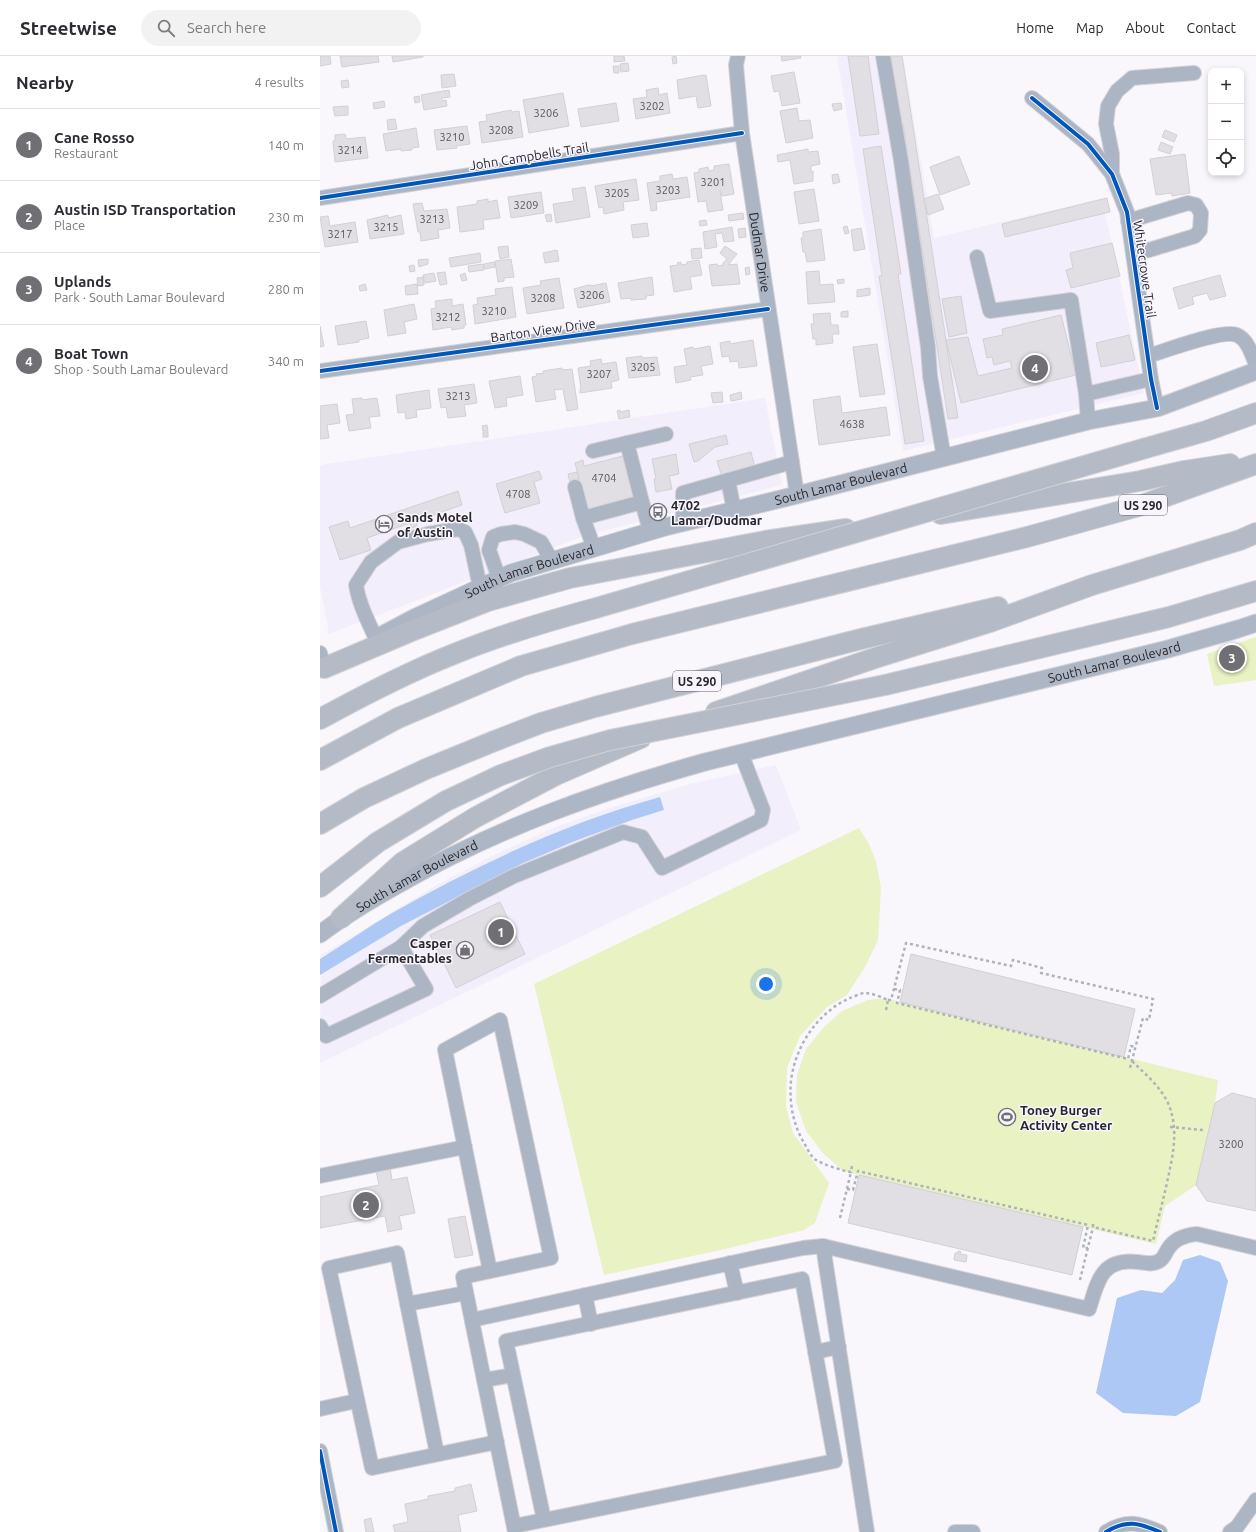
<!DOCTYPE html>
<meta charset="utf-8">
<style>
body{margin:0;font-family:Ubuntu,sans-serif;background:#f2f2f3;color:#2b2b33}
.controls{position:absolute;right:12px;top:12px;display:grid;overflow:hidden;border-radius:8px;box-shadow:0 2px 6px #0003}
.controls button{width:36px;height:36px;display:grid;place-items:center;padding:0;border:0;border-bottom:1px solid #e1e1e2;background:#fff;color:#2b2b33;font:20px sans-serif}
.you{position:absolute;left:446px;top:928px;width:14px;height:14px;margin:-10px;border:3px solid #fff;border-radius:50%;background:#1a73e8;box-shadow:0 0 0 6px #1a73e833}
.badge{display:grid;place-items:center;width:26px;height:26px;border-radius:50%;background:#706f74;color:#fff;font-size:13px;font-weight:700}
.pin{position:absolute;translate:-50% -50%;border:2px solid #fff;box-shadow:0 1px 4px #0006}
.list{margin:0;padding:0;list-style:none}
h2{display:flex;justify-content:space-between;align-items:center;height:52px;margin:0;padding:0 16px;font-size:17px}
h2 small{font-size:13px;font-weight:400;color:#7c7c81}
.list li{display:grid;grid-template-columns:26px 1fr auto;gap:12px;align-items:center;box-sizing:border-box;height:72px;padding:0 16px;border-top:1px solid #e1e1e2}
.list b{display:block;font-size:15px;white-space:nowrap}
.list p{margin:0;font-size:13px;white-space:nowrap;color:#7c7c81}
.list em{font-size:13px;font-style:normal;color:#7c7c81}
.icon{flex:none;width:22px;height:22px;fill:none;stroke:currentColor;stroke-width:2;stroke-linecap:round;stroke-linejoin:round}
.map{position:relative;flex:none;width:936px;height:1476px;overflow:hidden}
header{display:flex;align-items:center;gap:24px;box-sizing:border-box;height:56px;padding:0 20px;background:#fff;border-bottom:1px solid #e1e1e2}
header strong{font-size:19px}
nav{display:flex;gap:22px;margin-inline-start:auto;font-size:14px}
.search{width:280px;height:36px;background:#f2f2f3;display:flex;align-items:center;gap:10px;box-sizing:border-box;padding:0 14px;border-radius:22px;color:#7c7c81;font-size:15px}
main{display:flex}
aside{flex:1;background:#fff}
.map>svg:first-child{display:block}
</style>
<header>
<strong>Streetwise</strong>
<div class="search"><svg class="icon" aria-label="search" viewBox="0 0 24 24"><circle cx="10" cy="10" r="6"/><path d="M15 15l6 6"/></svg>Search here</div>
<nav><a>Home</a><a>Map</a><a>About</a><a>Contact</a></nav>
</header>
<main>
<aside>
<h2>Nearby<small>4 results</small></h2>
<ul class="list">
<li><span class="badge">1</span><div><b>Cane Rosso</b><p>Restaurant</p></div><em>140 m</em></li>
<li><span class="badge">2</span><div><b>Austin ISD Transportation</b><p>Place</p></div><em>230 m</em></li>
<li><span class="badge">3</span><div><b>Uplands</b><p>Park · South Lamar Boulevard</p></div><em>280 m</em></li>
<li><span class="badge">4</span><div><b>Boat Town</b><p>Shop · South Lamar Boulevard</p></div><em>340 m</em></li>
</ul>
</aside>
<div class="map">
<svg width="936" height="1476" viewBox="0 0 936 1476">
<rect width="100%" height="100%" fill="#f9f7fc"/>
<g fill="#f3eefc">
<polygon points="517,0 583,0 614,182 782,142 824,337 583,395"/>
<polygon points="445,342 462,429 264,480 9,578 0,530 0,409"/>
<polygon points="456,709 481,774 0,1007 1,899 120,827 174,799 233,772 289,752 374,727"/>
</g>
<g fill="#e8f2c2">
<polygon points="936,581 936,624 894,630 887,598"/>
<polygon points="539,772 549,788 556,806 561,832 558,884 545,911 527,939 507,951 480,980 467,1012 466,1051 473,1077 509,1127 495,1167 484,1174 405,1193 284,1219 214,928"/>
<polygon points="591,898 815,953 804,1001 898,1024 895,1047 876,1129 845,1150 836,1188 763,1171 752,1219 528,1167 539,1119 523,1115 503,1097 486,1075 476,1046 477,1019 486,993 504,971 522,955 548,944 567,942 580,946"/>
</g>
<g fill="#adc8f4">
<path d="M340 741 344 754 312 764 255 785 201 808 81 870 0 919V903C24 888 48 871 72 857 157 809 246 767 340 741Z"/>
<polygon points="880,1199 900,1206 908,1225 880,1346 856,1360 803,1357 776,1337 797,1242 821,1234 842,1237 855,1224 863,1204"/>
</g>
<g fill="#e1dfe3" stroke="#d2d0d4">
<polygon points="0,0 10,0 11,8 0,10"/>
<polygon points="20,0 58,0 59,6 22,11"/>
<polygon points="72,0 103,0 103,1 73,6"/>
<polygon points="294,0 304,0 305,5 294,6"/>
<polygon points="356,0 357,7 353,8 352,1"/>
<polygon points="461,0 481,0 481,2 462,5"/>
<polygon points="528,0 548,0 559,78 540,80"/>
<polygon points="571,0 582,0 638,362 628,363 583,68 581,68"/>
<polygon points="308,7 309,15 301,16 300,8"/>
<polygon points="293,10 299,10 299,17 294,17"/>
<polygon points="474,16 480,47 462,50 459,35 454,36 451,20"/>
<polygon points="134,18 136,30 122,32 121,19"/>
<polygon points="386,19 391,50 378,52 376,40 359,43 357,24 378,20"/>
<polygon points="28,24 29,31 22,32 21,25"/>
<polygon points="338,32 339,39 347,37 350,57 316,63 313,43 327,41 326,34"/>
<polygon points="129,34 130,41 122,42 122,45 126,44 127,50 104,54 101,39"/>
<polygon points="243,37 249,70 209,77 203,44"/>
<polygon points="99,40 100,46 95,47 94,41"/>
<polygon points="64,45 65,51 54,53 53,47"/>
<polygon points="296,47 299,65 261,71 258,53"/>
<polygon points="521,47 522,53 514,55 512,48"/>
<polygon points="28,50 28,59 15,60 13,51"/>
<polygon points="477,52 479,65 490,64 493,82 466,87 460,55"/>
<polygon points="191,54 192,56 199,55 203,81 162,87 159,66 167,65 166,59"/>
<polygon points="75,63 77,73 68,74 67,64"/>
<polygon points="147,70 150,88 136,90 137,92 117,94 114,74"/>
<polygon points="96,72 99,91 92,92 92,94 81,95 81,93 66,95 63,78"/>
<polygon points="845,74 857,79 854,86 842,81"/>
<polygon points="25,78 26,83 45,81 48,102 15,106 13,85 15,85 15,79"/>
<polygon points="841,86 853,91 850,98 838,94"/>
<polygon points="561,90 581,218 578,218 604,385 585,388 559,220 562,220 543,93"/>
<polygon points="488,93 488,96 498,95 500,108 491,110 491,116 493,115 493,125 474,128 470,104 458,106 457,99"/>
<polygon points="865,98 870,137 852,140 852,137 836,139 830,103"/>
<polygon points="639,100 650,128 620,139 610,111"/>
<polygon points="409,108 414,138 402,140 401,135 400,135 403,154 388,156 386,145 378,146 374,117 379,116 379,113 388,111 389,115 394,114 394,110"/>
<polygon points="352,118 353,123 367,121 370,141 336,146 337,154 331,155 327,127 340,125 340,120"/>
<polygon points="518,118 520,126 513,128 512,119"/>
<polygon points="316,123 319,144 303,146 304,154 284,158 283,151 279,152 275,130"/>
<polygon points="265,131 270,161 236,167 233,148 254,145 252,133"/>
<polygon points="494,133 499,165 479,168 474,136"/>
<polygon points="221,136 224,157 191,162 188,141"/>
<polygon points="618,138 624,153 608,159 604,143"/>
<polygon points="787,142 790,156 685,181 682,168"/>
<polygon points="168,143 168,146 177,144 180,162 163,164 164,173 140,176 137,151 157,148 157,145"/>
<polygon points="102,147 104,155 127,153 130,172 118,174 119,182 101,185 100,176 98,176 93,148"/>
<polygon points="423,157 424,163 409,165 408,159"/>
<polygon points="231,158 232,165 227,166 225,159"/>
<polygon points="68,159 68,162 81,159 84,178 50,183 47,164"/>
<polygon points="8,160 10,170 35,166 38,186 5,191 0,161"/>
<polygon points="386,164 387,169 380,170 379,165"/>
<polygon points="327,167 329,180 313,182 311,169"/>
<polygon points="527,170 529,177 525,178 523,171"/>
<polygon points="412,171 414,185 404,186 402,177 395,178 397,191 385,193 383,176"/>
<polygon points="425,172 426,181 419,182 418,173"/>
<polygon points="541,172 545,193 534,195 531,174"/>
<polygon points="501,173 505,204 487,206 485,196 483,196 481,182 483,182 483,176"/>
<polygon points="792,187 800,220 751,232 746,214 753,212 750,197"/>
<polygon points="188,190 189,201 180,203 178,191"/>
<polygon points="405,190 417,198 408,209 417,208 420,228 392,230 389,209 397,208 398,210 403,209 403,207 407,203 400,197"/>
<polygon points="381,192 382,202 372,203 371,193"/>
<polygon points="237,194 239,205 225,207 223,197"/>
<polygon points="160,197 161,206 131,211 129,202"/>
<polygon points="108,203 108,208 99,211 98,204"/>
<polygon points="191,203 194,221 184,222 184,225 178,226 175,205"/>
<polygon points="379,204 382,219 370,221 372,233 354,236 350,210 358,209 357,207 361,206 361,209 367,208 367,206"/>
<polygon points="174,206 175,211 165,213 164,208"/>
<polygon points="163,208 164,214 149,216 148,210"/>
<polygon points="94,209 95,215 90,216 89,210"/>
<polygon points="429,211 430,218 426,219 425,212"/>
<polygon points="499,215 500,229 513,228 515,246 488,248 486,216"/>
<polygon points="125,216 127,228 120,229 117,217"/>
<polygon points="114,217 116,225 105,227 103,219"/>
<polygon points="145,217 147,224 142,225 140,219"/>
<polygon points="900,219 906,240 890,244 887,237 872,241 874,248 859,253 853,232"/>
<polygon points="103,221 104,229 98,230 97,222"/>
<polygon points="332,221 334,239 326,240 326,243 311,244 311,242 301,243 298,227"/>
<polygon points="239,222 244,252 207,258 203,232 221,229 220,225"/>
<polygon points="524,223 524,227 518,228 517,224"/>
<polygon points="286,227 290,246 258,252 254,233 268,229 271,229 271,230"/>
<polygon points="45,228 47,234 40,235 39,230"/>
<polygon points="97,228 98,238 86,239 85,230"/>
<polygon points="192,231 196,261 155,268 153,249 158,248 157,242 176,239 175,233"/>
<polygon points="550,232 550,239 537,241 537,234"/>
<polygon points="641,240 647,277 629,281 622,243"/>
<polygon points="132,243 132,250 143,248 146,269 144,269 144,272 132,274 131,271 113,274 111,253 116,252 115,245"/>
<polygon points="94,248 97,263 84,266 86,277 68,280 64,254"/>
<polygon points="528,255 528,261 521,261 521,256"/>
<polygon points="510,257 511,269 518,269 519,278 512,278 513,287 496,289 496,283 493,283 491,268 494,268 493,258"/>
<polygon points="741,259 756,319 641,347 626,284 648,281 658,320 692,312 690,305 674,309 672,301 667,302 663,283 683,279 682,273"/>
<polygon points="46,265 49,282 39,284 39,286 18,289 15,270"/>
<polygon points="0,270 4,290 0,291"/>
<polygon points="809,279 815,304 781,311 776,287"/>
<polygon points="433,284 437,310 419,312 418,305 410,306 409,300 402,301 400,287 410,285 410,288"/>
<polygon points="557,288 565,338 540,341 533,291"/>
<polygon points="390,290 393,308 381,310 383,319 370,321 371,324 356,327 354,311 367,309 364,293 373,291 374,293"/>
<polygon points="322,300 322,302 337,301 340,319 309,322 306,302"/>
<polygon points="281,303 282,308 296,306 299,324 291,326 292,332 260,337 260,333 261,333 258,312 271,310 270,305"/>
<polygon points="242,312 242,314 252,313 258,353 247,355 243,333 234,334 236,343 216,346 212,321 217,320 216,318 224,317 223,315"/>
<polygon points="200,320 203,339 186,342 187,350 175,352 169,325"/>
<polygon points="154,328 157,347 144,349 146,360 128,362 126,351 121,352 118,333"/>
<polygon points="109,334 111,352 96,354 97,361 86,363 85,356 78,357 76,339"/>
<polygon points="402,336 403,346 393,347 391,337"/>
<polygon points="421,336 422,343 411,345 410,339"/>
<polygon points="520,340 522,357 566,351 570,379 499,389 493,344"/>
<polygon points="42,342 42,344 57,342 60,360 49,361 51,372 29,375 26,359 34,358 32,343"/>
<polygon points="17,348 20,367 7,369 9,382 0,383 0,350"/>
<polygon points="300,354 300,356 309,354 310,361 299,363 297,355"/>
<polygon points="167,369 168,375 163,375 162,370"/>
<rect x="163" y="376" width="5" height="5"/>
<polygon points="406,379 408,388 395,391 378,405 374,406 369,388"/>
<polygon points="431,396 435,412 402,421 397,405"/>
<polygon points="356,398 359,418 349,420 352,433 336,436 334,423 336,423 332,403"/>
<polygon points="303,400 315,441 267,454 255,407 263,404 264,410"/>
<polygon points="219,415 222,423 214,426 220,447 185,457 176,428"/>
<polygon points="257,416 260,428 251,431 248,418"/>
<polygon points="138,435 142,449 96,465 97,470 92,472 90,467 47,482 51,494 20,504 9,471 28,465 30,472"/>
<polygon points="180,846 205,898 136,932 110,879"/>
<polygon points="591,898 815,953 804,1001 580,946"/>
<polygon points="912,1037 936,1043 936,1155 887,1145 876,1129 895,1047"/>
<polygon points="70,1111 72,1124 87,1121 95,1157 79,1160 82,1173 68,1176 65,1160 0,1172 0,1141 59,1129 56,1114"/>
<polygon points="539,1119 763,1171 752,1219 528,1167"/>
<polygon points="145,1160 153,1199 135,1202 128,1163"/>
<polygon points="638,1195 641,1196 640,1198 647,1199 646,1206 634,1204 635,1197 638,1197"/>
<polygon points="151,1428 157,1455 138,1459 141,1476 75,1476 73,1469 88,1466 85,1448 108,1443 108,1440 135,1435 135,1432"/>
<polygon points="51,1462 54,1476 46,1476 44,1464"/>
</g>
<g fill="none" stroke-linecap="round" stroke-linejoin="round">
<defs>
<g id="minor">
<path id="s1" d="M418 0 416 9 422 77 477 439"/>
<polyline points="563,0 581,105 608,291 610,320 624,402"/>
<polyline points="712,42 768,88 792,118 807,156 831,323 837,352"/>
<polyline points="792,118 792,98 786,68 788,50 797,35 812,22 874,17"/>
<polyline points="0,142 422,77"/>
<polyline points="808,165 868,147 876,149 881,157 880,174 875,180 829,194 813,197"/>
<polyline points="657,201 670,255 751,244 766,338 768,365"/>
<path d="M828 300C845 295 902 273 917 279 928 284 932 299 936 309"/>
<polyline points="0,315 448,253"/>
<polyline points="766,338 831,323"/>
<polyline points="307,387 346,378"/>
<polyline points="273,395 307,387 322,446"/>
<polyline points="408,424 414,454"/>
<polyline points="255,431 263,462"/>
<polyline points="363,466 363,437 472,406"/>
<polyline points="274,492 263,462 322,446 330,475"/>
<polyline points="179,522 169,494 173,481 181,478 195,476 204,478 221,486 232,505"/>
<path d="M56 583C48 565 39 548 36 529L51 506 78 486 108 478 138 473 145 476 151 489 160 531"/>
<polyline points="0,597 4,612"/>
<polyline points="81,891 103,870 149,843 194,820 303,776 322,781 342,812 441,764 443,754 421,697"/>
<polyline points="0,940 81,891 106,933 6,980 0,970"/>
<polyline points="0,1120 145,1091"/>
<polyline points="503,1190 547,1476"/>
<polyline points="410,1207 417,1237"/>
<polyline points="170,1215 125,994 180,964 231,1202 143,1221 195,1476"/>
<polyline points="265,1239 271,1268"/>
<polyline points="87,1248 146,1237"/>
<path d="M152 1264 434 1202 483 1192 503 1190 769 1253C778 1225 781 1202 818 1206 825 1207 833 1209 839 1205 844 1203 845 1197 848 1193 854 1183 866 1179 877 1178L936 1192"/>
<polyline points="495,1296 519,1291"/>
<polyline points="164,1324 193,1319"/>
<polyline points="0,1353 36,1345"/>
<polyline points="0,1395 16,1476"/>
<polyline points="117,1398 77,1197 9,1212 52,1412 177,1386"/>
<polyline points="194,1470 515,1405 482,1223 186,1285 224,1464"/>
<polyline points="635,1476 653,1476"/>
<path d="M786 1476C807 1463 819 1467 840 1476"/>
<polyline points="910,1476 917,1471 936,1444"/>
</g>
<g id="major">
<path id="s2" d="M62 579 96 561 191 517 345 471 477 439 768 365 837 352 936 315"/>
<path id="s3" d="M0 878C25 859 52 843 79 828 177 772 278 736 385 706L848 593 918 573 936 567"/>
</g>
<g id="highway">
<polyline points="826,392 886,375 936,357"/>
<polyline points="621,458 820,425 864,415 910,408"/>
<polyline points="4,612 89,576 168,545 250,522 445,485 526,473"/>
<polyline points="565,629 849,561 936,535"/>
<polyline points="396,656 555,602 670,566 772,529 920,484 936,477"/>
<path d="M0 663C44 639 88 616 134 598 180 579 228 565 276 552"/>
<polyline points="0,704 78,662 201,610 312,578 707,481 819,450 936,408"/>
<polyline points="0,768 44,742 106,713 172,686 221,667 275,651 541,583 678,551"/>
<polyline points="0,831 58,786 126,745"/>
<polyline points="21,862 83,806 156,761 236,719 321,682"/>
</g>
</defs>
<use href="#minor" stroke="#d3d2d6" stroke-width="16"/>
<use href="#major" stroke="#d3d2d6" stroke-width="19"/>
<use href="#highway" stroke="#d3d2d6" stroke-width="22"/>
<g stroke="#adb3bd" stroke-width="2.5" stroke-dasharray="3 3" stroke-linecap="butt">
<polyline points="574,933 580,934 577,947 808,1003 811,990 815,991"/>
<polyline points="568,944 571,944 586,887 691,910 693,904 722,912 721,917 833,943 829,964 823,962 810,1012"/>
<polyline points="850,1071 883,1074"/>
<path d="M532 1110 531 1116C523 1115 502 1108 496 1104 491 1101 487 1092 484 1087 473 1068 469 1047 471 1025 475 990 498 956 530 942 534 941 540 937 545 937 552 937 561 941 568 944L566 954"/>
<polyline points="527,1133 533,1134 538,1115 768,1169 763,1192 768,1192"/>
<polyline points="520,1162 531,1116"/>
<path d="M773 1168V1171L833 1185C837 1167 842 1149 846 1131 852 1103 860 1075 848 1047 840 1030 825 1018 812 1005"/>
<polyline points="760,1224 773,1171"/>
</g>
<use href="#minor" stroke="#abb5c4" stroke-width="14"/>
<use href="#major" stroke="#acb6c5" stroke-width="17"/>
<use href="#highway" stroke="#b4bbc6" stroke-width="20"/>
<defs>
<g id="highway-bridge">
<polyline points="276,552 826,392"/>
<polyline points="126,745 181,719 230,701 290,684 565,629"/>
</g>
</defs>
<use href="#highway-bridge" stroke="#d3d2d6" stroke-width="22" stroke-linecap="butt"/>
<use href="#highway-bridge" stroke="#b4bbc6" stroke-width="20"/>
<defs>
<g id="cycleway">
<polyline points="712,42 768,88 792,118 807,156 831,323 837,352"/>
<polyline points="0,142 422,77"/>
<polyline points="0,315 448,253"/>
<polyline points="0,1395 16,1476"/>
<path d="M786 1476C807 1463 819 1467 840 1476"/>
</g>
</defs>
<use href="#cycleway" stroke="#f8f5fe" stroke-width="6"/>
<use href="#cycleway" stroke="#0057b8" stroke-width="4"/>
</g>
<defs>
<symbol id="bus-ring" viewBox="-11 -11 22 22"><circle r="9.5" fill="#f8f5fe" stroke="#706f74" stroke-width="1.5"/><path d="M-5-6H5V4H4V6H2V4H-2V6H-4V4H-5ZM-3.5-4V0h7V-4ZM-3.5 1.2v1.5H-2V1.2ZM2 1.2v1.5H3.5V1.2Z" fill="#706f74"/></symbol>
<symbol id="hotel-ring" viewBox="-11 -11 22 22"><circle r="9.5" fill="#f8f5fe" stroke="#706f74" stroke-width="1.5"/><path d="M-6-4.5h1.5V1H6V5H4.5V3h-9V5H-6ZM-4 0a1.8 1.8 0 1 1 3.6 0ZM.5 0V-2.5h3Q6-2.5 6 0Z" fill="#706f74"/></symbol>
<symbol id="shop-ring" viewBox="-11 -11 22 22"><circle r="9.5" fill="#f8f5fe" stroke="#706f74" stroke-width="1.5"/><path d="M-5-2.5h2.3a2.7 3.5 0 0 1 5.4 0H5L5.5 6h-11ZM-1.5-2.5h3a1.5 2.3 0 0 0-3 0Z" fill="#706f74"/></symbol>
<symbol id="stadium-ring" viewBox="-11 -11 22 22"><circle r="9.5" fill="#f8f5fe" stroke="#706f74" stroke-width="1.5"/><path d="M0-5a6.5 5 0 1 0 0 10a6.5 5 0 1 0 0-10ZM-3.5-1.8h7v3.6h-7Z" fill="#706f74"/></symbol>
</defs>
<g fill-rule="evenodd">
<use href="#bus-ring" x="328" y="446" width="20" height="20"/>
<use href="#hotel-ring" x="54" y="458" width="20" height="20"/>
<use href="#shop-ring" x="135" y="884" width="20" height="20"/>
<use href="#stadium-ring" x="677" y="1051" width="20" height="20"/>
</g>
<g text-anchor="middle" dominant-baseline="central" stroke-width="3" stroke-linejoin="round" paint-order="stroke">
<g font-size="11" fill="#56555a">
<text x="332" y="50">3202</text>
<text x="226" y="57">3206</text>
<text x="181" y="74">3208</text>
<text x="132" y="81">3210</text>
<text x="30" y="94">3214</text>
<text x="393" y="126">3201</text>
<text x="348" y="134">3203</text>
<text x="297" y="137">3205</text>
<text x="206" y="149">3209</text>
<text x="112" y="163">3213</text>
<text x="66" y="171">3215</text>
<text x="20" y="178">3217</text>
<text x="272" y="239">3206</text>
<text x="223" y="242">3208</text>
<text x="174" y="255">3210</text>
<text x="128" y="261">3212</text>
<text x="323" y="311">3205</text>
<text x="279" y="318">3207</text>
<text x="138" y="340">3213</text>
<text x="532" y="368">4638</text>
<text x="284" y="422">4704</text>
<text x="198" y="438">4708</text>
<text x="911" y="1088">3200</text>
</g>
<g fill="#f8f5fe" stroke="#66646a" stroke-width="1">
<rect x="799" y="439" width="48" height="20" rx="3"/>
<rect x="353" y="615" width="48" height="20" rx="3"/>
</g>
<g font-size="12" font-weight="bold" fill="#27262b">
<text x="823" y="449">US 290</text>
<text x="377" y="625">US 290</text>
</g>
<g font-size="13" fill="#27262b" stroke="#f8f5fe">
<text transform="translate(209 100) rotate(-9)">John Campbells Trail</text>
<text stroke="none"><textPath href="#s1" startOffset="198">Dudmar Drive</textPath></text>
<text transform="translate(825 213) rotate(82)">Whitecrowe Trail</text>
<text transform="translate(223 274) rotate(-8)">Barton View Drive</text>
<text stroke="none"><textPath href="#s2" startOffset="485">South Lamar Boulevard</textPath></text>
<text stroke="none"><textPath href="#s2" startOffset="161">South Lamar Boulevard</textPath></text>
<text stroke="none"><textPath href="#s3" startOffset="845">South Lamar Boulevard</textPath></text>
<text stroke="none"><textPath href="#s3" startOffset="113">South Lamar Boulevard</textPath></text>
</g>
<g font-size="13" font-weight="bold" fill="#27262b" stroke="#f8f5fe" text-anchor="start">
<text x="351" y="449">4702<tspan x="351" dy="15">Lamar/Dudmar</tspan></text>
<text x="77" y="461">Sands Motel<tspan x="77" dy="15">of Austin</tspan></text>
<text x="132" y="887" text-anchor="end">Casper<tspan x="132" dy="15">Fermentables</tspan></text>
<text x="700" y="1054">Toney Burger<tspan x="700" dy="15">Activity Center</tspan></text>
</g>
</g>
</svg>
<div class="controls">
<button>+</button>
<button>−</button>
<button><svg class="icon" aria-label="locate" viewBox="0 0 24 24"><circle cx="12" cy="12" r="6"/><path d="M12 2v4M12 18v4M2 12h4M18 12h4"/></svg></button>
</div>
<div class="you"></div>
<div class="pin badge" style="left:181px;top:876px">1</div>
<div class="pin badge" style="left:46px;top:1149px">2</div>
<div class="pin badge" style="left:912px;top:602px">3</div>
<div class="pin badge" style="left:715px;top:312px">4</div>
</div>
</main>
